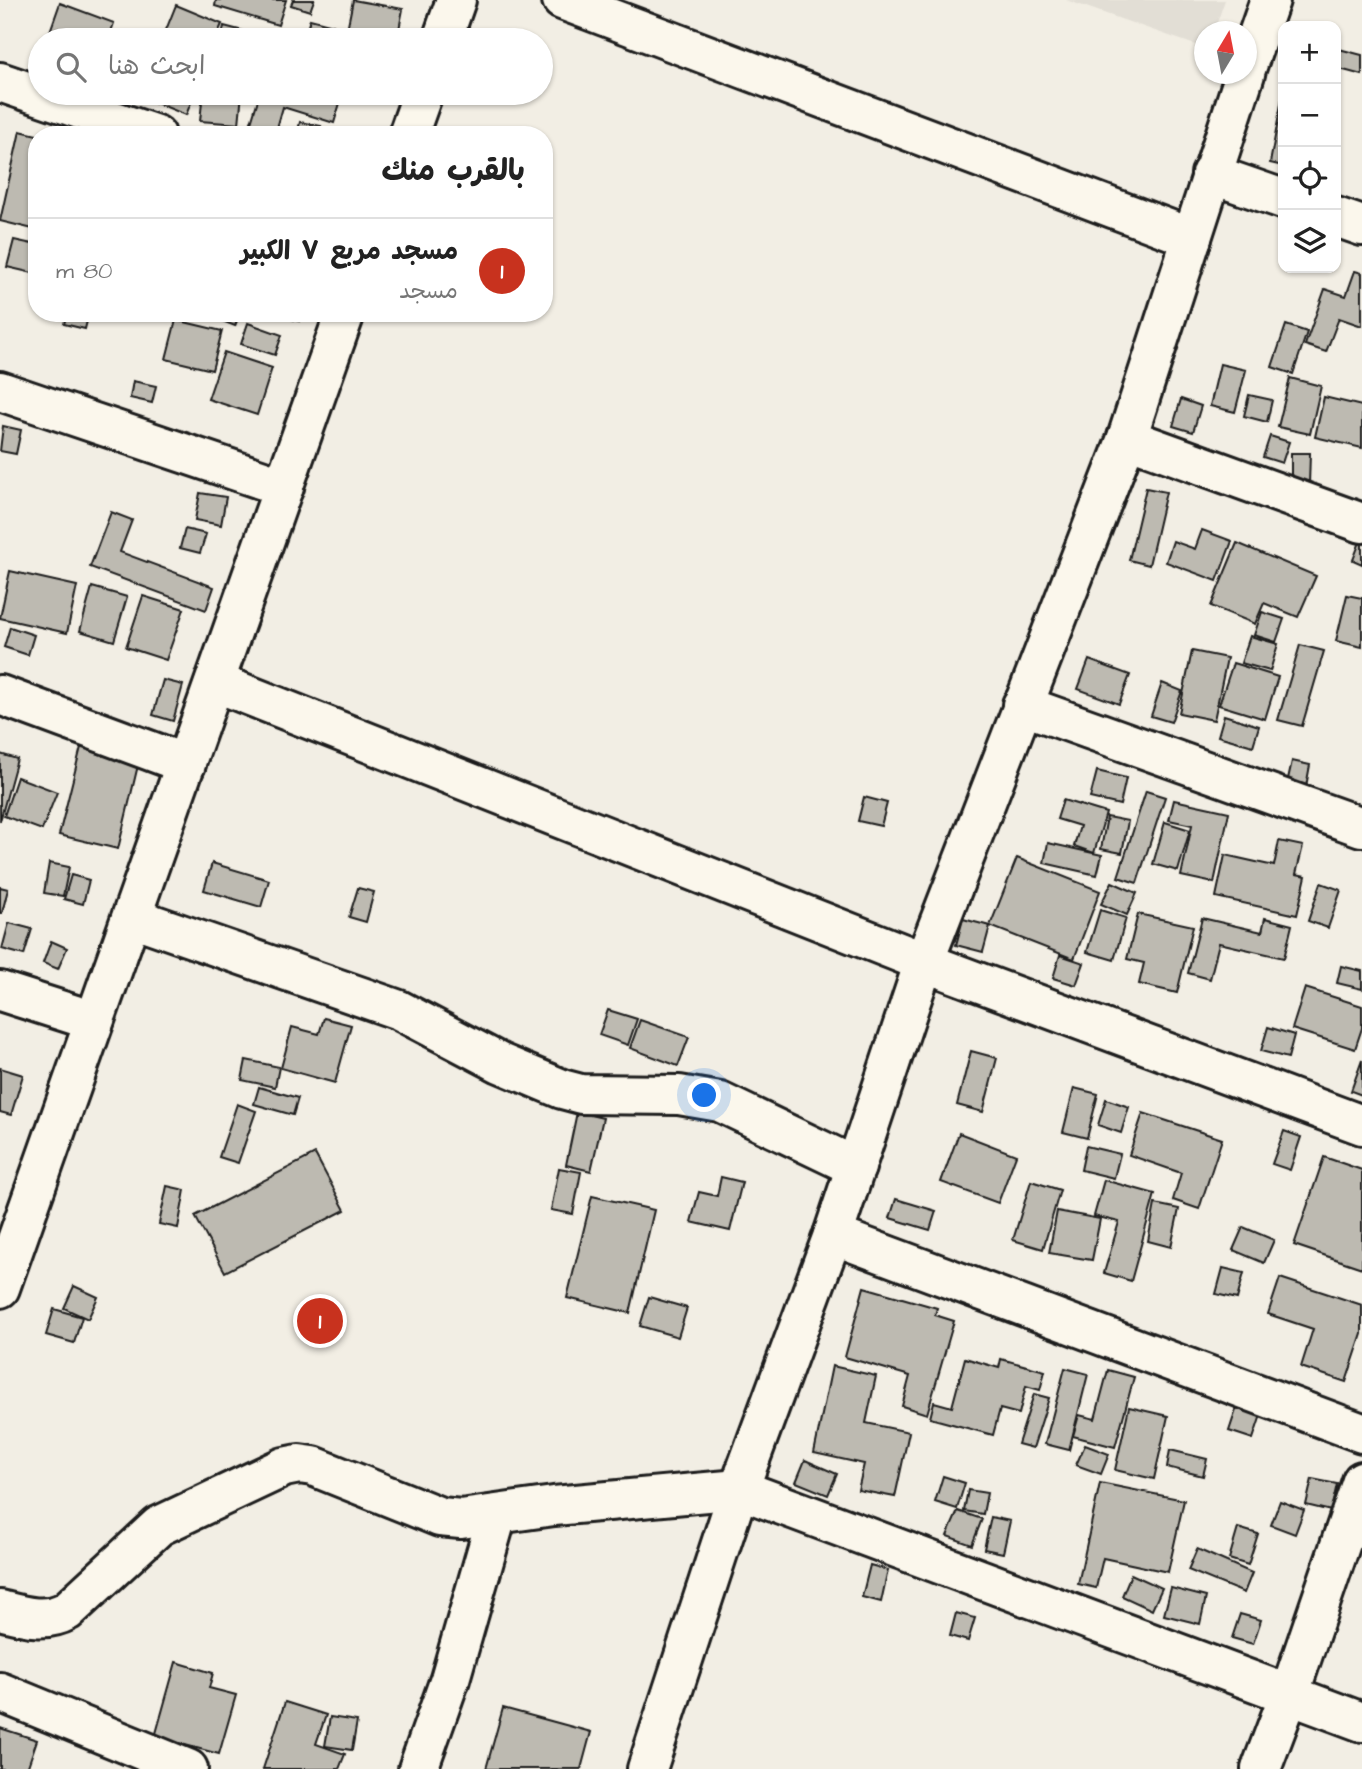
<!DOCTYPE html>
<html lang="ar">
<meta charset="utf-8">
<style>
body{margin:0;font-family:"Architects Daughter","Playpen Sans Arabic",sans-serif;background:#f6f6f6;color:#222;direction:rtl}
.controls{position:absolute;right:21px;top:21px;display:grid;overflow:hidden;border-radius:14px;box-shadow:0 2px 5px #0004}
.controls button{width:63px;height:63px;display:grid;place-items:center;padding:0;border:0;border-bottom:2px solid #e0e0e0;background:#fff;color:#222;font:35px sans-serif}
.compass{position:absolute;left:1194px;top:21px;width:63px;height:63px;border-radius:50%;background:#fff;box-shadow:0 2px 5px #0004;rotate:10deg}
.you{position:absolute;left:705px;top:1096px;width:24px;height:24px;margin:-18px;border:5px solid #fff;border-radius:50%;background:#1a73e8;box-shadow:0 0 0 10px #1a73e833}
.badge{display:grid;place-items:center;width:46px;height:46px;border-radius:50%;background:#c8321e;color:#fff;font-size:23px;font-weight:700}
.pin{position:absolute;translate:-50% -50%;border:4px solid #fff;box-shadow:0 2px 7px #0006}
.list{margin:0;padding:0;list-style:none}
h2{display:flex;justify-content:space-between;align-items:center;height:91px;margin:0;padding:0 28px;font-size:30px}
h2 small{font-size:23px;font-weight:400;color:#767676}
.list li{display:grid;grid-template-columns:46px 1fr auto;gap:21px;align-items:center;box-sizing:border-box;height:105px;padding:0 28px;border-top:2px solid #e0e0e0}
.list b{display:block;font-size:26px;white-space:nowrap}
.list p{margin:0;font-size:23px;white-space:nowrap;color:#767676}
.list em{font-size:23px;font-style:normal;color:#767676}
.icon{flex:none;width:38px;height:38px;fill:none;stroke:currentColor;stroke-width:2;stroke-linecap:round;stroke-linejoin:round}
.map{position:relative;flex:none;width:1362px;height:1769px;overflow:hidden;direction:ltr}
.search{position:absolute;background:#fff;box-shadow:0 2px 5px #0004;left:28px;top:28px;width:525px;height:77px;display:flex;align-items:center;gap:18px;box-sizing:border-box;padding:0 24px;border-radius:38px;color:#767676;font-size:26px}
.panel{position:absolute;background:#fff;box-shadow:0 2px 5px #0004;left:28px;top:126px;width:525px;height:196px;border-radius:28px;direction:rtl}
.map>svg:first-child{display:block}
</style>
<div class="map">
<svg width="1362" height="1769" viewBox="0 0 1362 1769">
<rect width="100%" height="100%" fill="#f2eee4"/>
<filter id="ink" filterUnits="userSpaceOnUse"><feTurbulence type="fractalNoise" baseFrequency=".0143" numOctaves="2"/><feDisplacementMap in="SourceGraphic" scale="14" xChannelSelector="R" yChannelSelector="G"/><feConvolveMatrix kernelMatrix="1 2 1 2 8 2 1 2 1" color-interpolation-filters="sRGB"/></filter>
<g filter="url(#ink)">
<polygon fill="#e2ded5" points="1066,0 1225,0 1214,31 1204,32 1204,48"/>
<g fill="#bdbab1" stroke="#1c1c1c" stroke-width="2">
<polygon points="216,0 286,0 278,25 215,6"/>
<polygon points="293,0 314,0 310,11 291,5"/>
<polygon points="353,0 403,9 397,40 345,40"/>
<polygon points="60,3 114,23 108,40 47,40"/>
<polygon points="176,5 222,24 215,40 162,40"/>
<polygon points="310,19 333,25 328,40 304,40"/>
<polygon points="224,26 247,32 245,40 221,40"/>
<polygon points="1339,49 1362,55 1362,75 1336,68"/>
<polygon points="140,93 195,93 186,115 139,96"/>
<polygon points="203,93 242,93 239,124 200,121"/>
<polygon points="260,93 343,93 334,123 283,107 275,135 247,135"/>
<polygon points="1282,99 1283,99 1283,166 1270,163"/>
<polygon points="300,122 321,126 319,135 297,135"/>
<polygon points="20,131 37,135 37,230 0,221"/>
<polygon points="14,240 37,245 37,274 7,267"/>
<polygon points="1355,271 1362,273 1362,326 1339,318 1326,352 1305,345 1325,289 1346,296"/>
<polygon points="67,313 89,313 85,329 64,324"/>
<polygon points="152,313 177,313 175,320"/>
<polygon points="202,313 240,313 235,326"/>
<polygon points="269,313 301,313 299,321"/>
<polygon points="176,320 222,331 212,370 166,359"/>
<polygon points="248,323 282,335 275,355 241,344"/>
<polygon points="1286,325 1307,332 1293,374 1272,367"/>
<polygon points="224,352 272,368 257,415 208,399"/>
<polygon points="1220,364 1246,370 1235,412 1210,406"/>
<polygon points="1290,378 1321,386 1310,434 1278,427"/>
<polygon points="133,381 156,386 152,403 130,398"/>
<polygon points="1249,395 1272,400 1267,422 1244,416"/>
<polygon points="1324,397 1362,406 1362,448 1315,437"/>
<polygon points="1181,399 1201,406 1193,432 1173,426"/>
<polygon points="3,426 21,430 16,454 0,451"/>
<polygon points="1270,436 1289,442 1282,463 1263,457"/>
<polygon points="1291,453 1310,453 1309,485 1291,484"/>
<polygon points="1146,488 1166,492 1149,565 1129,560"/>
<polygon points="200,493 226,497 221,525 195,520"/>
<polygon points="111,512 132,520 120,552 214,587 206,610 90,567"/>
<polygon points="185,529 206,534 200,553 180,548"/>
<polygon points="1202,530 1232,541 1217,581 1166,562 1173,541 1195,549"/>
<polygon points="1360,542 1362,542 1362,564 1353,560"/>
<polygon points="1237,543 1316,576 1298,617 1264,603 1255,624 1211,606"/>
<polygon points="10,571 77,586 67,633 0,618"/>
<polygon points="92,587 127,597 114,641 80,631"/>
<polygon points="1347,595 1362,598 1362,647 1336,641"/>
<polygon points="143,596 184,609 166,660 126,647"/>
<polygon points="1262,612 1284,619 1276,642 1254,635"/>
<polygon points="10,627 34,635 28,655 4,647"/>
<polygon points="1250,636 1278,644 1270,671 1241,663"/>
<polygon points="1300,645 1324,651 1302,726 1278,720"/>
<polygon points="1192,651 1227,658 1214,720 1179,713"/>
<polygon points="1089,660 1130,675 1119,704 1078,689"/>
<polygon points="1233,663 1278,677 1265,719 1219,705"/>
<polygon points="163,680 183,685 173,721 153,715"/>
<polygon points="1162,683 1182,691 1171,722 1151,716"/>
<polygon points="1224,715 1259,726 1253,746 1218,736"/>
<polygon points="81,747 139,761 118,849 59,835"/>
<polygon points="0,754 17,759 0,821"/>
<polygon points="1292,761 1310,765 1305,792 1286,788"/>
<polygon points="1097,771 1126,778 1120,805 1090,798"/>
<polygon points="17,777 57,792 42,830 4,816"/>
<polygon points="1146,791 1165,797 1137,883 1118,877"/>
<polygon points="864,797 887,803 881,826 858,821"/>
<polygon points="1063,800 1106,813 1094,853 1074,846 1080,826 1057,819"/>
<polygon points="1174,800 1229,812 1214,883 1181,876 1192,825 1169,820"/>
<polygon points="1107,817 1128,821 1122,853 1101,849"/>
<polygon points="1165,822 1190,830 1178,871 1153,864"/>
<polygon points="1279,841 1303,846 1296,874 1306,876 1297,915 1216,897 1225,855 1274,866"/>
<polygon points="1048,843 1102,855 1097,875 1044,863"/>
<polygon points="1017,858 1100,891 1074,959 990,926"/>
<polygon points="49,863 69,867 63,896 44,893"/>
<polygon points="212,863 269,880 261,907 204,890"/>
<polygon points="71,875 89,880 83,904 64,899"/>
<polygon points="1112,882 1137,893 1127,915 1101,904"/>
<polygon points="1321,883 1341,890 1328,928 1308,921"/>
<polygon points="0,887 8,889 2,913 0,913"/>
<polygon points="358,888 374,892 366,922 349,917"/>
<polygon points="1100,910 1126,918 1114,960 1087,952"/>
<polygon points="1138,914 1193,926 1177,993 1139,984 1144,963 1127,959"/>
<polygon points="1202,918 1262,932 1265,918 1292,925 1284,958 1219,943 1210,979 1188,973"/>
<polygon points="963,919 990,926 983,952 956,945"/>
<polygon points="9,923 32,929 24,955 2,949"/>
<polygon points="51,941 67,948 58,969 43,963"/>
<polygon points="1060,955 1084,963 1076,985 1053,978"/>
<polygon points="1341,966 1362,971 1362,989 1337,983"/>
<polygon points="1305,988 1362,1006 1362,1028 1355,1049 1292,1029"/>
<polygon points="608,1010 637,1019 628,1045 599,1035"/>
<polygon points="324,1018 351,1025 335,1083 281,1068 292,1027 319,1034"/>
<polygon points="640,1020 689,1037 678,1066 630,1048"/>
<polygon points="1268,1027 1294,1035 1288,1058 1261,1051"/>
<polygon points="971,1051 997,1058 983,1112 957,1105"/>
<polygon points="246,1060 279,1067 275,1087 242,1080"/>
<polygon points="1362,1060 1362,1095 1351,1091"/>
<polygon points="0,1068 23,1075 11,1115 0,1112"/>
<polygon points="259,1087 298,1098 293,1115 254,1104"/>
<polygon points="1074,1088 1098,1094 1087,1138 1063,1132"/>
<polygon points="1106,1099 1129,1107 1121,1133 1098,1125"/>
<polygon points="237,1104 256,1111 238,1163 219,1157"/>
<polygon points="577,1112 603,1118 591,1171 566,1165"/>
<polygon points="1143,1113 1222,1139 1199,1209 1173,1200 1181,1173 1129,1155"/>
<polygon points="1284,1131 1301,1137 1290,1170 1272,1164"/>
<polygon points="959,1133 1016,1155 998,1203 941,1182"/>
<polygon points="1086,1146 1120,1154 1114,1178 1081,1170"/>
<polygon points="315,1154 345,1210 225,1272 195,1216"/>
<polygon points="1324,1157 1362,1170 1362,1268 1294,1245"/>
<polygon points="559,1168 581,1172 573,1214 551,1210"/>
<polygon points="721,1177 742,1182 730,1231 691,1222 699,1192 717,1196"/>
<polygon points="1104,1180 1155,1194 1131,1281 1104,1273 1119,1222 1094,1216"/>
<polygon points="1031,1181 1060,1190 1043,1249 1013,1240"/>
<polygon points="167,1186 185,1190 178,1228 159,1224"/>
<polygon points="592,1196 654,1210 630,1313 567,1298"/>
<polygon points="896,1199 936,1211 930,1230 890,1218"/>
<polygon points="1155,1204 1179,1209 1171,1247 1148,1241"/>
<polygon points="1057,1211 1100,1219 1092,1260 1049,1253"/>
<polygon points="1243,1227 1274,1240 1264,1263 1233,1250"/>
<polygon points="1223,1268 1244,1273 1237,1299 1216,1294"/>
<polygon points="1280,1278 1362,1305 1362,1334 1346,1382 1301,1367 1313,1329 1268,1314"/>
<polygon points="74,1286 98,1297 88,1319 64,1308"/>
<polygon points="864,1287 937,1308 935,1315 954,1321 927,1414 902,1406 910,1376 845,1357"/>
<polygon points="649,1297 687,1308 678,1337 640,1326"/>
<polygon points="54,1309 82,1317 74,1343 46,1335"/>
<polygon points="965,1358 999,1368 1001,1359 1045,1371 1040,1390 1026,1386 1019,1414 1000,1409 993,1435 930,1418 934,1402 952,1407"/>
<polygon points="832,1366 876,1376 866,1423 909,1432 895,1497 858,1490 864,1464 814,1453"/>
<polygon points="1065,1368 1088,1374 1069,1450 1045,1444"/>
<polygon points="1108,1370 1134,1377 1115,1447 1073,1436 1079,1415 1095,1419"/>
<polygon points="1034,1394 1049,1398 1033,1448 1018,1444"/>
<polygon points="1129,1407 1168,1416 1154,1479 1115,1470"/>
<polygon points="1237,1407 1261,1415 1253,1439 1229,1431"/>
<polygon points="1085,1445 1109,1454 1101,1474 1076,1465"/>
<polygon points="1170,1450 1207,1459 1203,1476 1167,1467"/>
<polygon points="805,1460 837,1474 828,1495 796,1482"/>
<polygon points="943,1476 965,1483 957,1509 935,1502"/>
<polygon points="1312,1479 1337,1484 1331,1511 1306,1505"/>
<polygon points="1100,1483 1184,1500 1168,1572 1103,1558 1096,1588 1078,1584"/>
<polygon points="968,1490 987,1493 983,1514 964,1511"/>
<polygon points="1280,1501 1304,1510 1295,1534 1271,1525"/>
<polygon points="958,1511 982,1519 972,1545 947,1536"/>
<polygon points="991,1517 1010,1521 1003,1553 984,1549"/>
<polygon points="1238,1528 1258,1534 1248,1565 1229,1559"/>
<polygon points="1197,1549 1252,1573 1244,1593 1188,1570"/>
<polygon points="870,1565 888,1570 881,1602 862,1597"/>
<polygon points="1131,1574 1162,1588 1152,1610 1122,1596"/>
<polygon points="1171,1588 1206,1597 1200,1624 1164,1615"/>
<polygon points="956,1613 975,1618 968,1641 950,1636"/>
<polygon points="1240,1614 1261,1620 1253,1644 1232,1638"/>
<polygon points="176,1662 213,1673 209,1688 236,1695 219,1754 155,1737"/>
<polygon points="285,1702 326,1715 316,1744 345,1754 339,1769 263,1769"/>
<polygon points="503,1708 591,1732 581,1769 486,1769"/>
<polygon points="330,1717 357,1721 352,1750 325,1746"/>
<polygon points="0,1728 37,1740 27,1769 0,1769"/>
</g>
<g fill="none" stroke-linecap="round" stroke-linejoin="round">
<defs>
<g id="minor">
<polyline points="562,0 1192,238"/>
<polyline points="442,40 456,0"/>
<polyline points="1246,69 1270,0"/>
<polyline points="0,82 156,135"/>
<polyline points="408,135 423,93"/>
<polyline points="1211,174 1283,199"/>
<polyline points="1336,217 1362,226"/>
<polyline points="0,391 284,487"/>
<polyline points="1127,438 1362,523"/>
<polyline points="215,682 924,962 1362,1125"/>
<polyline points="0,695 186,764"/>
<polyline points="1022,705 1362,827"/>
<polyline points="132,917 399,1010 500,1063 562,1089 581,1094 679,1095 720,1102 856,1167"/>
<polyline points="0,991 94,1021"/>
<polyline points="833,1235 1362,1433"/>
<polyline points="0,1288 345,313"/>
<path d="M0 1610C23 1616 45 1623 67 1611L159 1526 284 1467 299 1464 313 1466 440 1517 461 1519 554 1506 739 1489 1362 1722"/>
<polyline points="0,1692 188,1769"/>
<polyline points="418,1769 450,1679 497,1515"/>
<polyline points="647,1769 739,1489 833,1235 924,962 1127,438 1245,74"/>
<polyline points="1261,1769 1289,1695 1362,1481"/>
</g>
</defs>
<use href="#minor" stroke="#1c1c1c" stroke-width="44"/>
<use href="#minor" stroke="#fbf7ec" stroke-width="38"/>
</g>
</g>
</svg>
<div class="controls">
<button>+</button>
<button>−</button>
<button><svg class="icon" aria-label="locate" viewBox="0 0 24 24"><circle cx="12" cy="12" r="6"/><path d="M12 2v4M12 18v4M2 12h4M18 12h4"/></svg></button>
<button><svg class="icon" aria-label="layers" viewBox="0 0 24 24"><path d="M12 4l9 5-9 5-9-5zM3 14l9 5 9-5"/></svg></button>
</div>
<svg class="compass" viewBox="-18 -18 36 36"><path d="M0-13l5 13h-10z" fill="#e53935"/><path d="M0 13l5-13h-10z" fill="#767676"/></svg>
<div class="you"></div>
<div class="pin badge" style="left:320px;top:1321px">1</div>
<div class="search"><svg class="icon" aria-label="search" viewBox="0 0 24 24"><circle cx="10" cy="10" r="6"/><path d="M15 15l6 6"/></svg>ابحث هنا</div>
<section class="panel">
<h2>بالقرب منك<small></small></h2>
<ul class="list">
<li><span class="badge">1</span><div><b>مسجد مربع ٧ الكبير</b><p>مسجد</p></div><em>80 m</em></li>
</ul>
</section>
</div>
